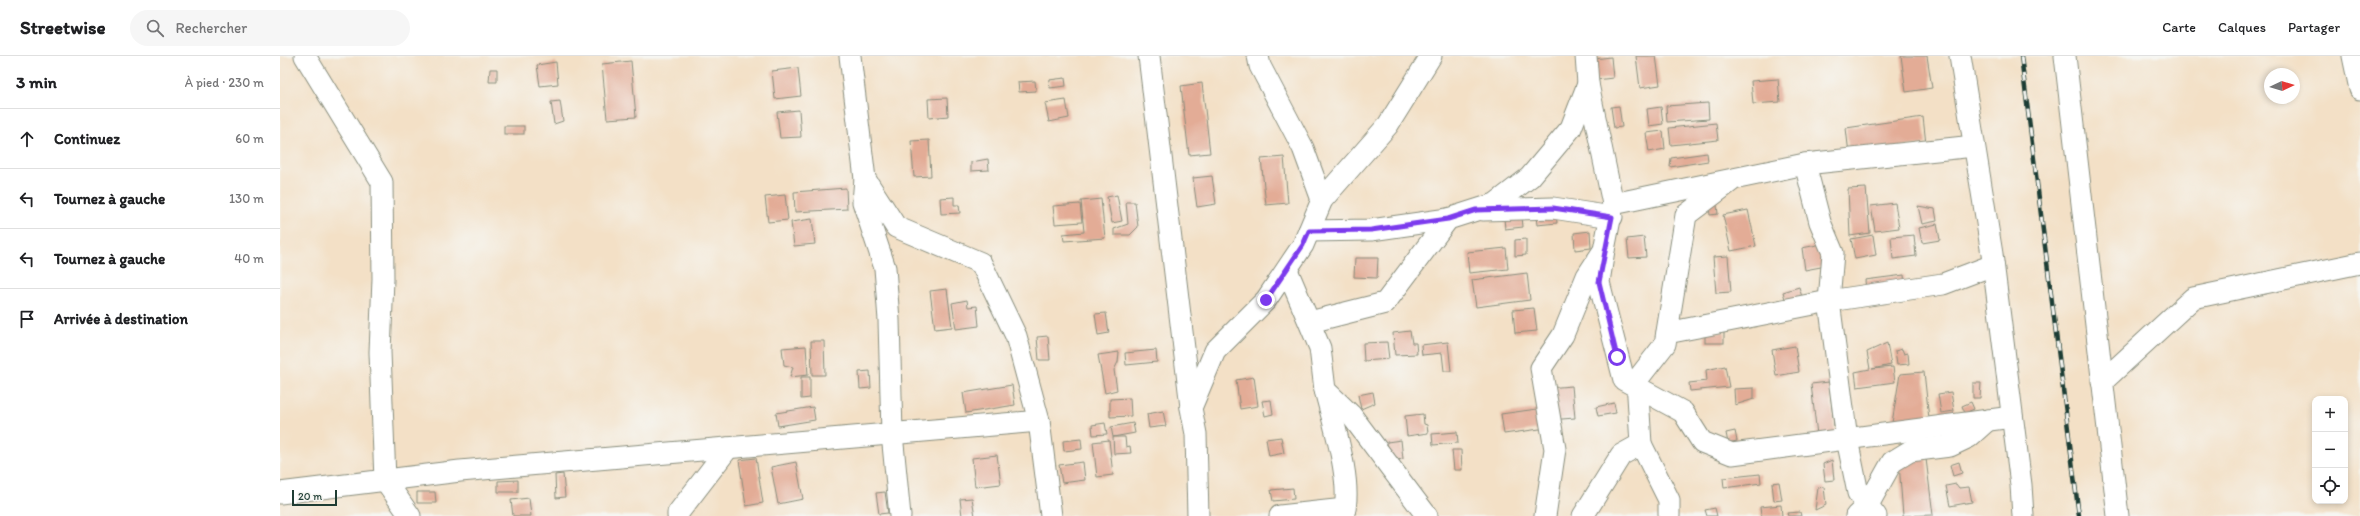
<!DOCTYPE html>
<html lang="fr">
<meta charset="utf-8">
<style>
body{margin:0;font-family:Itim,sans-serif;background:#f6f6f6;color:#202124}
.controls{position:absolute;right:12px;bottom:12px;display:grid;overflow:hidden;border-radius:8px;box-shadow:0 2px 6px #0003}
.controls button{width:36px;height:36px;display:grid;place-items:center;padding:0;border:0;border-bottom:1px solid #e0e0e0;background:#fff;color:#202124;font:20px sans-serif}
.compass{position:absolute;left:1984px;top:12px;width:36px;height:36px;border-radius:50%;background:#fff;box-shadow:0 2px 6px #0003;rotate:86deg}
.scale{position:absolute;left:12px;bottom:10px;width:45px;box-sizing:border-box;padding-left:4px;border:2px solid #1f3d34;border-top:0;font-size:11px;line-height:14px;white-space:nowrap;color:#1f3d34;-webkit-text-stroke:3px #f6f6f2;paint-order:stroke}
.stop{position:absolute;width:12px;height:12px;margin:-9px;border:3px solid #7c3aed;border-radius:50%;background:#fff}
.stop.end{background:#7c3aed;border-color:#fff;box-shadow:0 1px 4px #0008}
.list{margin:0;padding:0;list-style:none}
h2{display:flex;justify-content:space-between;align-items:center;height:52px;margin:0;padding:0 16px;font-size:17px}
h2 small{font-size:13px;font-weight:400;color:#757577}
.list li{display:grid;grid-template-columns:26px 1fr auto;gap:12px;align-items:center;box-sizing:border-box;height:60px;padding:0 16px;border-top:1px solid #e0e0e0}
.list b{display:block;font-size:15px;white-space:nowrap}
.list em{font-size:13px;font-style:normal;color:#757577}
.icon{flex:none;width:22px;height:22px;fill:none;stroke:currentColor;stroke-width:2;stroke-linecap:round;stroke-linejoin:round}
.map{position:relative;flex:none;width:2080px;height:460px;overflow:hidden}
header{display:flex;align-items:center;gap:24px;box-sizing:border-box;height:56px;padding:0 20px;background:#fff;border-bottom:1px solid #e0e0e0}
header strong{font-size:19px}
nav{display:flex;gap:22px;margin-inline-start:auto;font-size:14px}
.search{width:280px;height:36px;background:#f6f6f6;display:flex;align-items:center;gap:10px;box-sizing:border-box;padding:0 14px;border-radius:22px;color:#757577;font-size:15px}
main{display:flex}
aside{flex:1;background:#fff}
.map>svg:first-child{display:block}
</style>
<header>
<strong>Streetwise</strong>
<div class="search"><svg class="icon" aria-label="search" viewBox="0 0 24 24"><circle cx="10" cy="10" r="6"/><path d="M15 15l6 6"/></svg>Rechercher</div>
<nav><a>Carte</a><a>Calques</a><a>Partager</a></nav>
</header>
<main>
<aside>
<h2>3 min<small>À pied · 230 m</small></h2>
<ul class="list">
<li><svg class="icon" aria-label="ahead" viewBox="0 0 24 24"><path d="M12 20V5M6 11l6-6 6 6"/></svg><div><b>Continuez</b></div><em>60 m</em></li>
<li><svg class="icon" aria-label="left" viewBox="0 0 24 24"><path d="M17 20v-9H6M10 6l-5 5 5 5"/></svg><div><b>Tournez à gauche</b></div><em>130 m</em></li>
<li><svg class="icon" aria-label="left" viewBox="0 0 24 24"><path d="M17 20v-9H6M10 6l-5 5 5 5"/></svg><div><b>Tournez à gauche</b></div><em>40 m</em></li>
<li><svg class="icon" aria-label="arrive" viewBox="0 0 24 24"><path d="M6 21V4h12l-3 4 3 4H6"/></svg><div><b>Arrivée à destination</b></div></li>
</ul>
</aside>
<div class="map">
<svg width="2080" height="460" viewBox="0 0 2080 460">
<rect width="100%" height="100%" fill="#f6f6f2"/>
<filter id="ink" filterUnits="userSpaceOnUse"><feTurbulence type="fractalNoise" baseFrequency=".025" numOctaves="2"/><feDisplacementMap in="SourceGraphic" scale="8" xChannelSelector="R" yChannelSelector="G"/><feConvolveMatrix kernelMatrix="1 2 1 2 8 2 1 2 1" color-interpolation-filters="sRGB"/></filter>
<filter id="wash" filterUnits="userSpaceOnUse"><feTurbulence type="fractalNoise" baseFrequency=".012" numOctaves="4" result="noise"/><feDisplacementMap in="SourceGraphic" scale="16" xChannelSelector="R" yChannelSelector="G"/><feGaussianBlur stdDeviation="0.9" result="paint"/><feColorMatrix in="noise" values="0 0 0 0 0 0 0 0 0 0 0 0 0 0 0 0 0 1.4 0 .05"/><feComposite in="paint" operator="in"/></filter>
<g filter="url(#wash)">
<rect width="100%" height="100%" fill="#f3e0c6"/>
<g id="blocks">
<g fill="#e3ac96">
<polygon points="1356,0 1376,0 1380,29 1360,32"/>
<polygon points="1621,0 1647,0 1652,32 1626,36"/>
<polygon points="1331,1 1333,22 1316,24 1314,3"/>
<polygon points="351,5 356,61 327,63 322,8"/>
<polygon points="276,6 278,28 260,30 257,9"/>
<polygon points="518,12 521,40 495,43 492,15"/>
<polygon points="210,13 217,13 217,26 209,26"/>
<polygon points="785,22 786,30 770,32 769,24"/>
<polygon points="1498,23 1500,46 1473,48 1471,25"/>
<polygon points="755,25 756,35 739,36 738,26"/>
<polygon points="922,27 930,97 909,99 901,30"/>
<polygon points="667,42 668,60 649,62 648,43"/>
<polygon points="786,44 789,62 769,66 765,47"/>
<polygon points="280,45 283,65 274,68 271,46"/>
<polygon points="1428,47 1429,63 1387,66 1386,50"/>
<polygon points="1339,50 1342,71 1334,72 1331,51"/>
<polygon points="1381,51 1383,68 1369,70 1367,53"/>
<polygon points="519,54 521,81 500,82 497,56"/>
<polygon points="1643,61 1646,88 1569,98 1566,72"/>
<polygon points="1436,67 1438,84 1391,89 1389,72"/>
<rect x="224" y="70" width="20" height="8"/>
<polygon points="1383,75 1385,93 1369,96 1366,77"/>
<polygon points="649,84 651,120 634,121 631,85"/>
<polygon points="1427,97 1428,105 1390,111 1391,102"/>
<polygon points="1004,101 1008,147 986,149 981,103"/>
<polygon points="708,103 709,114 691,115 691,106"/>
<polygon points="932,120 936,148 917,151 913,122"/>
<polygon points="566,132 567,153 515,156 514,136"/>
<polygon points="1586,132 1590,177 1570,180 1568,133"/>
<polygon points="505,139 508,164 488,166 485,141"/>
<polygon points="837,139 842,165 832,167 827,141"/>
<polygon points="1436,140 1438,158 1430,159 1428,141"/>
<polygon points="674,141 674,149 679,149 680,157 661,158 660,142"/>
<polygon points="821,143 825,182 784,185 783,178 804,176 801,145"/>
<polygon points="846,146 855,146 858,171 850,179 834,179 834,173 848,168"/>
<polygon points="1615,147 1619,172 1595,175 1591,150"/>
<polygon points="800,148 802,166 775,168 773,150"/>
<polygon points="1638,150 1655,153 1657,165 1642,168"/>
<polygon points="1468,154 1476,190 1451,195 1443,159"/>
<polygon points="1276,159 1277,167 1257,169 1256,160"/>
<polygon points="1242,161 1243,171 1225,173 1224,162"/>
<polygon points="532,163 535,188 514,190 511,166"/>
<polygon points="1657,168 1660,184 1642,187 1639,172"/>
<polygon points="1310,175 1311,192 1295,194 1294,177"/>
<polygon points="1593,179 1596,199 1575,203 1571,183"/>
<polygon points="1634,179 1636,200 1613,203 1611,181"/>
<polygon points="1364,181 1366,201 1349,202 1347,183"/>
<polygon points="1246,183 1246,199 1235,200 1235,184"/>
<polygon points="1542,188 1546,210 1525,214 1522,192"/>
<polygon points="1226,192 1228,213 1189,217 1187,196"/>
<polygon points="1448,200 1451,236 1436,237 1433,201"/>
<polygon points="1075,202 1098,202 1097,222 1074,221"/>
<polygon points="1247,217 1250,244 1196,251 1192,224"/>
<polygon points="1624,219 1625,230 1586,234 1585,224"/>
<polygon points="1519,231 1522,241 1506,246 1503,236"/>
<polygon points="667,233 672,271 655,273 650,235"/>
<polygon points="687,244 688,251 697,250 699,270 676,273 672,247"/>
<polygon points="1254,252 1257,275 1235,277 1233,254"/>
<polygon points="826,257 829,277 818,279 815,258"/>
<polygon points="1130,275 1132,287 1136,287 1137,298 1115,299 1113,277"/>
<rect x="1425" y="276" width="19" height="11"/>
<polygon points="768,280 770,304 759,304 757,281"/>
<polygon points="531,285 544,285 545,319 532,319"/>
<polygon points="1107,286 1109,303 1084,305 1083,287"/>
<polygon points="1168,286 1171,315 1164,315 1162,297 1142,299 1141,289"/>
<polygon points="1607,287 1611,309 1592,313 1613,311 1615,326 1577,331 1575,316 1590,313 1587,296"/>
<polygon points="526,290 528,319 510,321 513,311 504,309 502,292"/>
<polygon points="1515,290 1519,316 1496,320 1492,294"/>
<polygon points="1622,293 1624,298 1628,297 1629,308 1617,309 1615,295"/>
<polygon points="876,294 877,306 846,309 845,297"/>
<polygon points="839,296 838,306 834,314 837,334 825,337 818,299"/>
<polygon points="1445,310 1449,331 1410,335 1409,327 1427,325 1426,314"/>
<polygon points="590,315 591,332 580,333 579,316"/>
<polygon points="1644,316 1650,372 1611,373 1620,318"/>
<polygon points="521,321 530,321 530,342 521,343"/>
<polygon points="974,321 978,350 960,353 956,324"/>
<polygon points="1549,326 1555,378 1537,379 1531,328"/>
<polygon points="1693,327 1701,327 1700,342 1693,342"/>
<polygon points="732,329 735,349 686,357 683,337"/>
<polygon points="1292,330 1295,362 1269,364 1267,332"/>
<polygon points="1474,332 1474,343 1455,349 1454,333"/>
<polygon points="1093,336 1095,347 1081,353 1078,339"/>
<polygon points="1671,336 1674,355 1661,357 1658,338"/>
<polygon points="850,342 851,360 830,361 830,343"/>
<polygon points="991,344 993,358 985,360 982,345"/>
<polygon points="1691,346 1694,353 1685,357 1682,350"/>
<polygon points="1334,347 1336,357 1318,360 1316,351"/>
<polygon points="533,351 535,364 498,370 496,357"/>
<polygon points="1264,352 1267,372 1224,378 1221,358"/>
<polygon points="883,355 886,370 869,372 867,358"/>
<polygon points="1143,358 1144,368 1147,369 1148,377 1127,380 1125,360"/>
<polygon points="825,367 827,378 813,379 812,369"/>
<polygon points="853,367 855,377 833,381 831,371"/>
<polygon points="1455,375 1457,385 1448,387 1446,377"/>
<polygon points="1177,376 1178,387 1153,389 1152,378"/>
<polygon points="833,381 845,381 846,391 850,390 851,397 834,398"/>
<polygon points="1001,381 1004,397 989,400 986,383"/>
<polygon points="801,383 802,393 784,395 783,385"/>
<polygon points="829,384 833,419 817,421 813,386"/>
<polygon points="1121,384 1123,403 1109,405 1107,386"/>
<polygon points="1172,394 1181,394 1182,414 1174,414"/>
<polygon points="717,399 721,428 695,431 692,402"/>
<polygon points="476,402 483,447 466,450 459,404"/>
<polygon points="1646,403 1653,459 1623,460 1619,407"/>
<polygon points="1552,404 1554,424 1545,425 1543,408"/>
<polygon points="516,406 523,443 498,448 491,411"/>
<polygon points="803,406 805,424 782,427 779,409"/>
<polygon points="1679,406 1682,417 1673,420 1670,409"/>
<polygon points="283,418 285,441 276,442 275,419"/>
<polygon points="1480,418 1481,427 1444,432 1443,422"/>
<polygon points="238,424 238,436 218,436 218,425"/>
<polygon points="1499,426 1502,444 1494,445 1492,427"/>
<polygon points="1676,428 1679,432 1689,431 1692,446 1670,450 1666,430"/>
<polygon points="1544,431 1546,449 1535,454 1538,432"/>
<polygon points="1013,432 1014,443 993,445 991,434"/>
<polygon points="137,436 155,436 156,447 137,447"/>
<polygon points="605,436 608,457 599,458 596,437"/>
<polygon points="249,442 251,460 233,460 231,444"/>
<polygon points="692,442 695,460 682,460 680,443"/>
<polygon points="1501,449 1502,460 1481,460 1480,451"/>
<polygon points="1435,452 1437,460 1427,460 1425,454"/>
<polygon points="1520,456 1521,460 1508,460 1507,457"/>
</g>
</g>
</g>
<g filter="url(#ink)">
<use href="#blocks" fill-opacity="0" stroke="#898e7d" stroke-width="1"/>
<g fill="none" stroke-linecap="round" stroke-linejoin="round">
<defs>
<g id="minor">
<polyline points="25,0 102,126 103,223 100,296 105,424 130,460"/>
<polyline points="570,0 585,123 583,146 605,212 609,264 612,378 620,460"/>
<polyline points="869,0 911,351"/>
<polyline points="978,0 980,10 1023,92 1042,144"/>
<polyline points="1680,0 1712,198 1741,429 1743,460"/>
<polyline points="1785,0 1838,460"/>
<polyline points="2073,0 2080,33"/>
<polyline points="1525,108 1540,166 1553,197 1549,245 1567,383 1578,437 1596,460"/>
<polyline points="585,123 616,171 701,207 736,280 759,365 771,460"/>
<polyline points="1333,148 1525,108 1694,90"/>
<polyline points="1203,154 1273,152 1332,161"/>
<polyline points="1029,175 1091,174 1168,163"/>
<polyline points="1324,194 1319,226 1344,324 1403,356 1422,386 1452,398 1732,361"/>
<polyline points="1007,214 1040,292 1045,334 1071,359 1147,460"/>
<polyline points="1030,266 1105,247 1168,163 1215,148 1250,121 1291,72 1308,28"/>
<polyline points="1387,277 1549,245 1663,228 1713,209"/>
<polyline points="1822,326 1913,242 2080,207"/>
<path d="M1045 334C1053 366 1074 430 1063 460"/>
<polyline points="1361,388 1389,444 1389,460"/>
<polyline points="0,437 180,415 759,365"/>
<polyline points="398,460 398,457 448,392"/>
<polyline points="918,460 916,378 911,352 935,295 986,244 1023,189 1042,144 1108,69 1151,0"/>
<polyline points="1000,460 1065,453"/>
<polyline points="1265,460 1275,393 1261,312 1283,279 1307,220 1324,194 1333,148 1308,28 1306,0"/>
<polyline points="1303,460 1341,399 1361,388 1357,324 1385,288 1406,159 1451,125"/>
<polyline points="1576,460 1588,449 1612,406 1630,395 1670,390 1689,381 1708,364"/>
</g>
</defs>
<use href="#minor" stroke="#898e7d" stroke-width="23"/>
<use href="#minor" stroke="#fff" stroke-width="21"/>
<defs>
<polyline id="rail" points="1741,0 1799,460"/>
</defs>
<use href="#rail" stroke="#1f3d34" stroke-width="4.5"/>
<use href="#rail" stroke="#f6f6f2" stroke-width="3" stroke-dasharray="9" stroke-linecap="butt"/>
</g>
</g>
<g fill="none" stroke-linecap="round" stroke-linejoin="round" filter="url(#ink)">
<polyline stroke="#7c3aed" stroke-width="5" points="986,244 1023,189 1029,175 1091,174 1168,163 1196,154 1273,152 1332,161 1319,226 1337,301"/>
</g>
</svg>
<div class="controls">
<button>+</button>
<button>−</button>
<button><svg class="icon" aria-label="locate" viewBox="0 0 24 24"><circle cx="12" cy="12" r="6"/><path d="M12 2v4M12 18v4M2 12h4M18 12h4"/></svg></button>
</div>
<svg class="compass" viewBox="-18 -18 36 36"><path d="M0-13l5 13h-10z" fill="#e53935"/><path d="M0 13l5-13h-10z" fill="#757577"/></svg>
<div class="scale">20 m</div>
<div class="stop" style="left:1337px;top:301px"></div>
<div class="stop end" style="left:986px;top:244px"></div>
</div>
</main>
